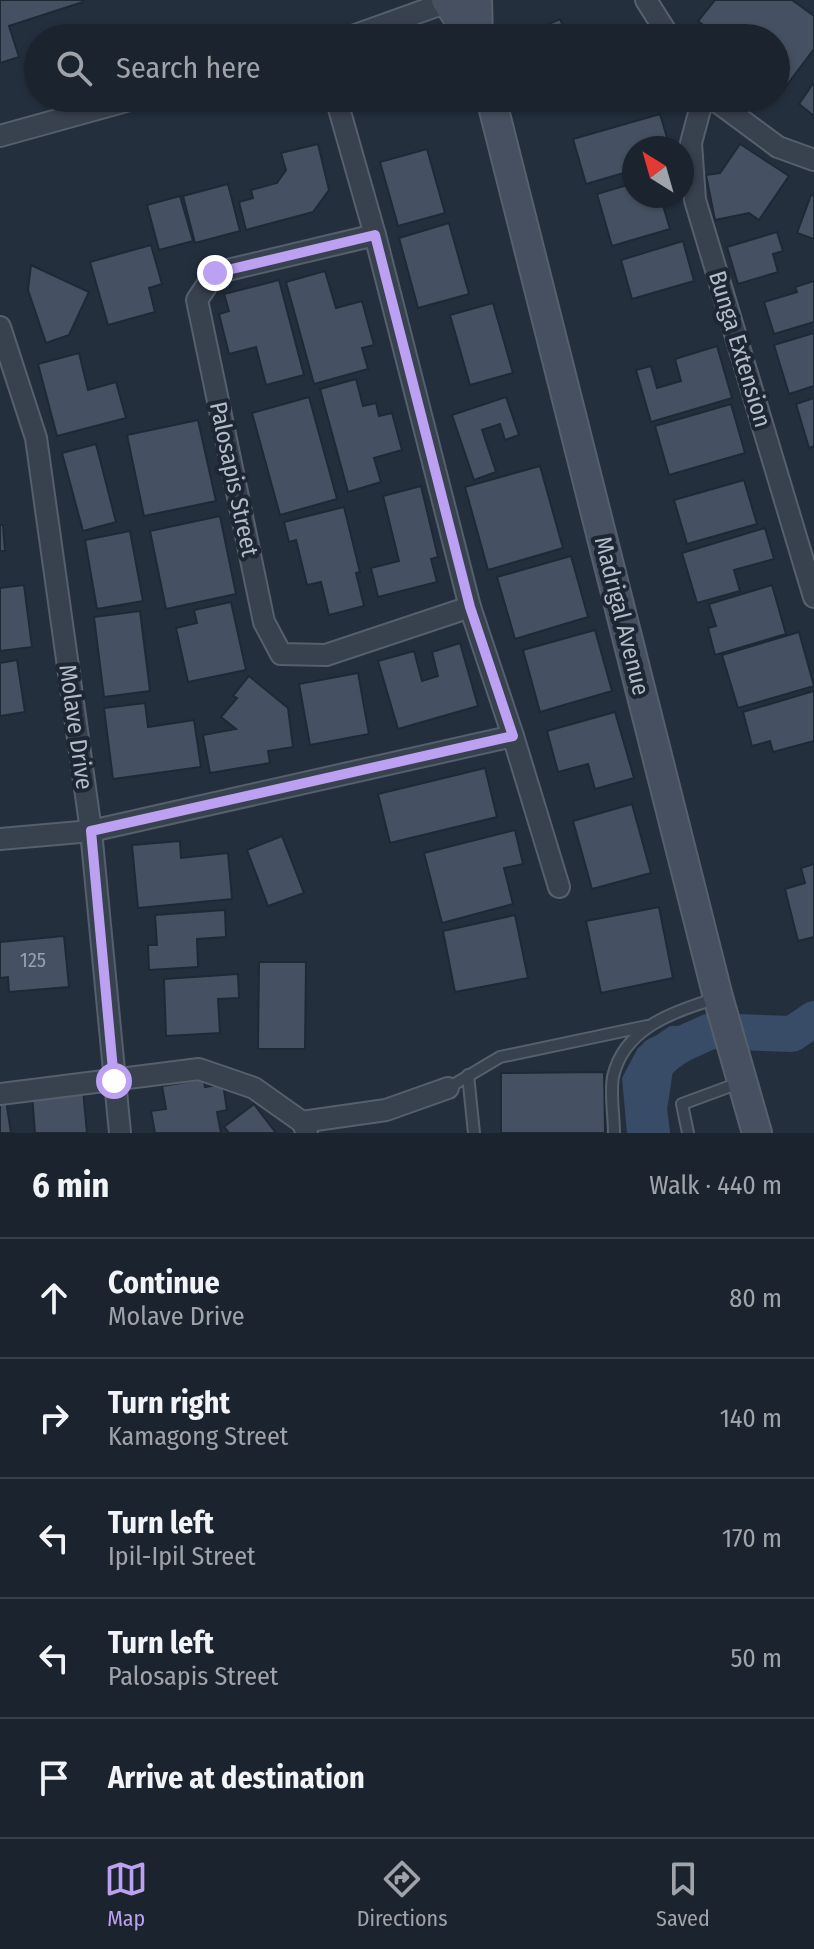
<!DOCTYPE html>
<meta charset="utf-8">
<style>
body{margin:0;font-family:"Fira Sans Condensed",sans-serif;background:#282f3a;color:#f1f3f6}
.compass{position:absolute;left:622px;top:136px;width:72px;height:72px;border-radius:50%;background:#1b232e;box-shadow:0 2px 6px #0004;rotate:323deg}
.stop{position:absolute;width:24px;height:24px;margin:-18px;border:6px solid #bca0f2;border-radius:50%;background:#fff}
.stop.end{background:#bca0f2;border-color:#fff;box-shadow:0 2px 8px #0008}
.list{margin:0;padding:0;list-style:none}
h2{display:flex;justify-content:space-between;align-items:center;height:104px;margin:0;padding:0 32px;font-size:34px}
h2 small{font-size:26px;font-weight:400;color:#a0a4aa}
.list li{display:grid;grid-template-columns:52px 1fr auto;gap:24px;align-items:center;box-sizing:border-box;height:120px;padding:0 32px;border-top:2px solid #39404a}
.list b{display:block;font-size:30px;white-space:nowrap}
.list p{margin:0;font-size:26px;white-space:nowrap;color:#a0a4aa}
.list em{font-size:26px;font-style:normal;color:#a0a4aa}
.icon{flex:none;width:44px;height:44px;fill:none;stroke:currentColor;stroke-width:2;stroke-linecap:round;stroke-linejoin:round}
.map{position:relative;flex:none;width:814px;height:1133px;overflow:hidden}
.search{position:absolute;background:#1b232e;box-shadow:0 2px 6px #0004;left:24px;right:24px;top:24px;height:88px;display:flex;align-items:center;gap:20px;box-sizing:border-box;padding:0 28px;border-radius:44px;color:#a0a4aa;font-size:30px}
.sheet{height:704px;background:#1b232e}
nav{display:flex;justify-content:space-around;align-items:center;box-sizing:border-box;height:112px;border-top:2px solid #39404a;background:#1b232e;font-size:22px;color:#a0a4aa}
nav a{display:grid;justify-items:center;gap:4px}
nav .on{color:#bca0f2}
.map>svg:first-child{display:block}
</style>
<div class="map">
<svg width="814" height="1133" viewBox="0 0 814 1133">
<rect width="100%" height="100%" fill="#242f3e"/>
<g fill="#394c67">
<polygon points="814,1001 813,1030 744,1042 745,1021 781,1021"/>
<path d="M670 1026H692L699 1055C655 1080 663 1086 666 1133H627L622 1078 638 1048Z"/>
</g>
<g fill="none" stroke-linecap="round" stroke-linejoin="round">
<polyline stroke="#394c67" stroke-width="36" points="652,1133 649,1109 657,1055 711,1031 792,1034 814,1019"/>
</g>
<g fill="#455162" stroke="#1f2835" stroke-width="2">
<polygon points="0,0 83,0 83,2 9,26 19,57 0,63"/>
<polygon points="715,0 792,0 814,16 814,49 783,90 776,84 776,38 719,38 698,21"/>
<polygon points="560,19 568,38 527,38 526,34"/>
<polygon points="619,28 624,38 597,38"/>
<polygon points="814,82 814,116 799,104"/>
<polygon points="660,114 670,148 634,148 634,170 586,184 573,139"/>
<polygon points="318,144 329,190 313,212 246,230 239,202 253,198 251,190 277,183 286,170 281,153"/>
<polygon points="740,144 789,176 759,220 749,213 715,220 706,175 720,173"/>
<polygon points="427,149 445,213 398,226 380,162"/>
<polygon points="634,183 634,196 648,196 651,205 662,202 670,229 612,246 597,194"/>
<polygon points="228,184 240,231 195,243 183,196"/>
<polygon points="811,195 814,196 814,239 797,233"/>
<polygon points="180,196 193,241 159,250 147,205"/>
<polygon points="449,223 469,294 418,308 399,238"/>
<polygon points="777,232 783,251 773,254 778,272 738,284 727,247"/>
<polygon points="683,241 694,281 632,299 621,260"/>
<polygon points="151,245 162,284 149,288 155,312 108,325 90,262"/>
<polygon points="31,265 89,292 69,335 46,343 28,290"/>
<polygon points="325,271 336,308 362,301 374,345 362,348 368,369 314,384 286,282"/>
<polygon points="279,280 304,375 266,385 256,347 229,354 219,314 229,311 224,294"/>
<polygon points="814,281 814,322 774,334 764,302 797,292 795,287"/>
<polygon points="493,303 513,373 470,385 450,315"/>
<polygon points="814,333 814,386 789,394 774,345"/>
<polygon points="717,346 732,398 651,422 636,370 651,366 657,388 681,381 675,359"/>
<polygon points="79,353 88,390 116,382 126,418 57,436 38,364"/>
<polygon points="356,379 363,406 376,403 379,416 392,413 402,450 374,458 381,482 348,492 320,389"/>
<polygon points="309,397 337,499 280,515 252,413"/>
<polygon points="506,397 519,435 505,440 500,424 482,430 496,472 474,480 452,415"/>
<polygon points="814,398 814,446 809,448 796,404"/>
<polygon points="731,404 745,453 669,475 655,426"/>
<polygon points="198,420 216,501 144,516 127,435"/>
<polygon points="96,444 116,522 83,531 62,453"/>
<polygon points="540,466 563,548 488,570 465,487"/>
<polygon points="744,480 757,524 687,544 674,500"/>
<polygon points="421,486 438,557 431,559 437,582 378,597 371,568 399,561 383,496"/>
<polygon points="344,507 360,572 356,573 364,606 329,615 321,582 307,585 296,540 289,542 284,522"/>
<polygon points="220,516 236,594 166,609 150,531"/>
<polygon points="0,525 3,525 5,551 0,551"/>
<polygon points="765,528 774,559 734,570 740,591 697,603 682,553"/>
<polygon points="130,531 143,601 97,609 85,540"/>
<polygon points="571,556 588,617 515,639 497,577"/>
<polygon points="24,585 32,647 0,651 0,588"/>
<polygon points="772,585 786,634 715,655 708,628 716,626 709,604"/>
<polygon points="231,602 246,670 188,682 176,628 197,623 194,610"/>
<polygon points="140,611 150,691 104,697 94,617"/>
<polygon points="595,630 612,691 540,712 523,650"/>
<polygon points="799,632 814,686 738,708 722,655"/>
<polygon points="460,643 478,706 398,729 378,661 414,651 422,681 438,676 432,652"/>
<polygon points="17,660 25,712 0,716 0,663"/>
<polygon points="358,673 369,734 310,745 299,684"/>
<polygon points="249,676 288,708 293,747 268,751 270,763 210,773 203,735 236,729 221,717 237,698 233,696"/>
<polygon points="814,691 814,741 773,752 770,741 752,746 743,712"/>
<polygon points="145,703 148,727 194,720 201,767 113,779 104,708"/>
<polygon points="615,712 634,778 595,789 588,764 558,772 547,731"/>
<polygon points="485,768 497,817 390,843 378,794"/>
<polygon points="632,804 651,873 592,889 573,821"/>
<polygon points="515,830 523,864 504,868 513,904 442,923 424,853"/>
<polygon points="282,836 304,893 268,906 247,850"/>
<polygon points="180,841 181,858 228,853 232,899 138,908 132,845"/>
<polygon points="814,864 814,937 798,941 785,889 805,883 801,868"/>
<polygon points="659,907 673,978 601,993 586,921"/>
<polygon points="225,910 226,937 197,939 198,967 149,970 148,945 157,945 155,915"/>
<polygon points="515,915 528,978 455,992 443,931"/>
<polygon points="64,936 69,987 9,992 8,977 0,978 0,942"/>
<polygon points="259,962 306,962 305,1049 258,1049"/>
<polygon points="238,974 239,998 218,999 220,1033 166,1036 164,979"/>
<polygon points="604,1072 605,1133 501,1133 501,1073"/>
<polygon points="204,1079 205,1087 223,1084 227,1110 217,1112 221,1133 155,1133 151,1111 166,1109 162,1086"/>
<polygon points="83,1090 87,1133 35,1133 32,1095"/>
<polygon points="6,1100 11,1133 0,1133 0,1101"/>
<polygon points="254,1104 276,1133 229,1133 224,1127"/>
</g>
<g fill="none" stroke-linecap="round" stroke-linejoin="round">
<defs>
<g id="lane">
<polyline points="468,1075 474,1133"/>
<polyline points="448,1088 500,1057 647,1026"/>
<path d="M614 1133C614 1115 610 1094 613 1077 624 1027 674 1012 717 998"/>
<polyline points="688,1133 682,1104 739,1083"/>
</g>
<g id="street">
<polyline points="646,0 670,38"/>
<polyline points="347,38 453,0"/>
<polyline points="336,98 375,235 470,607 513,736 559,887"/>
<polyline points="703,98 691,143 695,200 814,597"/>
<polyline points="712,98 778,147 814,160"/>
<polyline points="0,136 137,98"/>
<polyline points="375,235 215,273 197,300 264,622 281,654 326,655 470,607"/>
<polyline points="0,327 36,438 91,831 120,1133"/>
<polyline points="0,839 91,831 513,736"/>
<polyline points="0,1094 199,1069 254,1088 302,1122 307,1133"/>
<polyline points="302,1122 386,1110 448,1088"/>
</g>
<g id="secondary">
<polyline points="446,0 472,38"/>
<polyline points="477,0 478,38"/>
<polyline points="491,98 718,997 757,1133"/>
</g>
</defs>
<use href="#lane" stroke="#565f6c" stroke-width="14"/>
<use href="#street" stroke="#565f6c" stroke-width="24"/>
<use href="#secondary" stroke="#565f6c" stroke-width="32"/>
<use href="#lane" stroke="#38414e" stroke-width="10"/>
<use href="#street" stroke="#38414e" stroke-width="20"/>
<use href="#secondary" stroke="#465061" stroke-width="28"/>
</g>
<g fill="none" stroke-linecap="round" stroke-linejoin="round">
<polyline stroke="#bca0f2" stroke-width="10" points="114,1081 91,831 513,736 470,607 375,235 215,273"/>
</g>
<g text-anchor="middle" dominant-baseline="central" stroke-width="8" stroke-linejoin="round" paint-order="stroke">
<g font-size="20" fill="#98a1af">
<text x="33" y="960">125</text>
</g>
<g font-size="24" fill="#b4bcc9" stroke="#1d2633">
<text transform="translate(740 349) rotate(73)">Bunga Extension</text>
<text transform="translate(234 479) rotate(78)">Palosapis Street</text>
<text transform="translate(622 616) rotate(76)">Madrigal Avenue</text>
<text transform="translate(76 727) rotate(82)">Molave Drive</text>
</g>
</g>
</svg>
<svg class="compass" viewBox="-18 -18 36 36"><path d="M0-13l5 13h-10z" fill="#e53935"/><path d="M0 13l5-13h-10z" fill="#a0a4aa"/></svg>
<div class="stop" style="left:114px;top:1081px"></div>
<div class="stop end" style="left:215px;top:273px"></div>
<div class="search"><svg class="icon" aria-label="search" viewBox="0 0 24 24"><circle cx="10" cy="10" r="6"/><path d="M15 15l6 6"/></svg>Search here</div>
</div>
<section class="sheet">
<h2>6 min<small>Walk · 440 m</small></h2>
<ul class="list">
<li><svg class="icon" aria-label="ahead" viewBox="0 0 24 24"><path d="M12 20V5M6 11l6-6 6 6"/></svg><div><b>Continue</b><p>Molave Drive</p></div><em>80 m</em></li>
<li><svg class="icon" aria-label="right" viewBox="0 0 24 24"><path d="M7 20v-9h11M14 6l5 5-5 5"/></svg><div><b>Turn right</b><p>Kamagong Street</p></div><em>140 m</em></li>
<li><svg class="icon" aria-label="left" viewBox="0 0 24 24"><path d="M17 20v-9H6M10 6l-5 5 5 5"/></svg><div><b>Turn left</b><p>Ipil-Ipil Street</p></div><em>170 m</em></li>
<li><svg class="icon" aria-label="left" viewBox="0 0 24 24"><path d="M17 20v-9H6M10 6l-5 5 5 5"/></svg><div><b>Turn left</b><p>Palosapis Street</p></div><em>50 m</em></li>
<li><svg class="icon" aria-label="arrive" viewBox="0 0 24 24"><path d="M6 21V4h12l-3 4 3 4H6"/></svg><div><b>Arrive at destination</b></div></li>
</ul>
</section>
<nav>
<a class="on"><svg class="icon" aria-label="map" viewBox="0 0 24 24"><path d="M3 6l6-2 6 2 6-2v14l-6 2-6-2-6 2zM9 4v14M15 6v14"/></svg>Map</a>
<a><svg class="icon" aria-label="directions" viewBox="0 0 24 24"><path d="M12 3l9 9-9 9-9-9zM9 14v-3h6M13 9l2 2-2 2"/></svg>Directions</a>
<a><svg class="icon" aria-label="saved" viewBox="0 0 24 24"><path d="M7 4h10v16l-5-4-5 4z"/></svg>Saved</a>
</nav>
